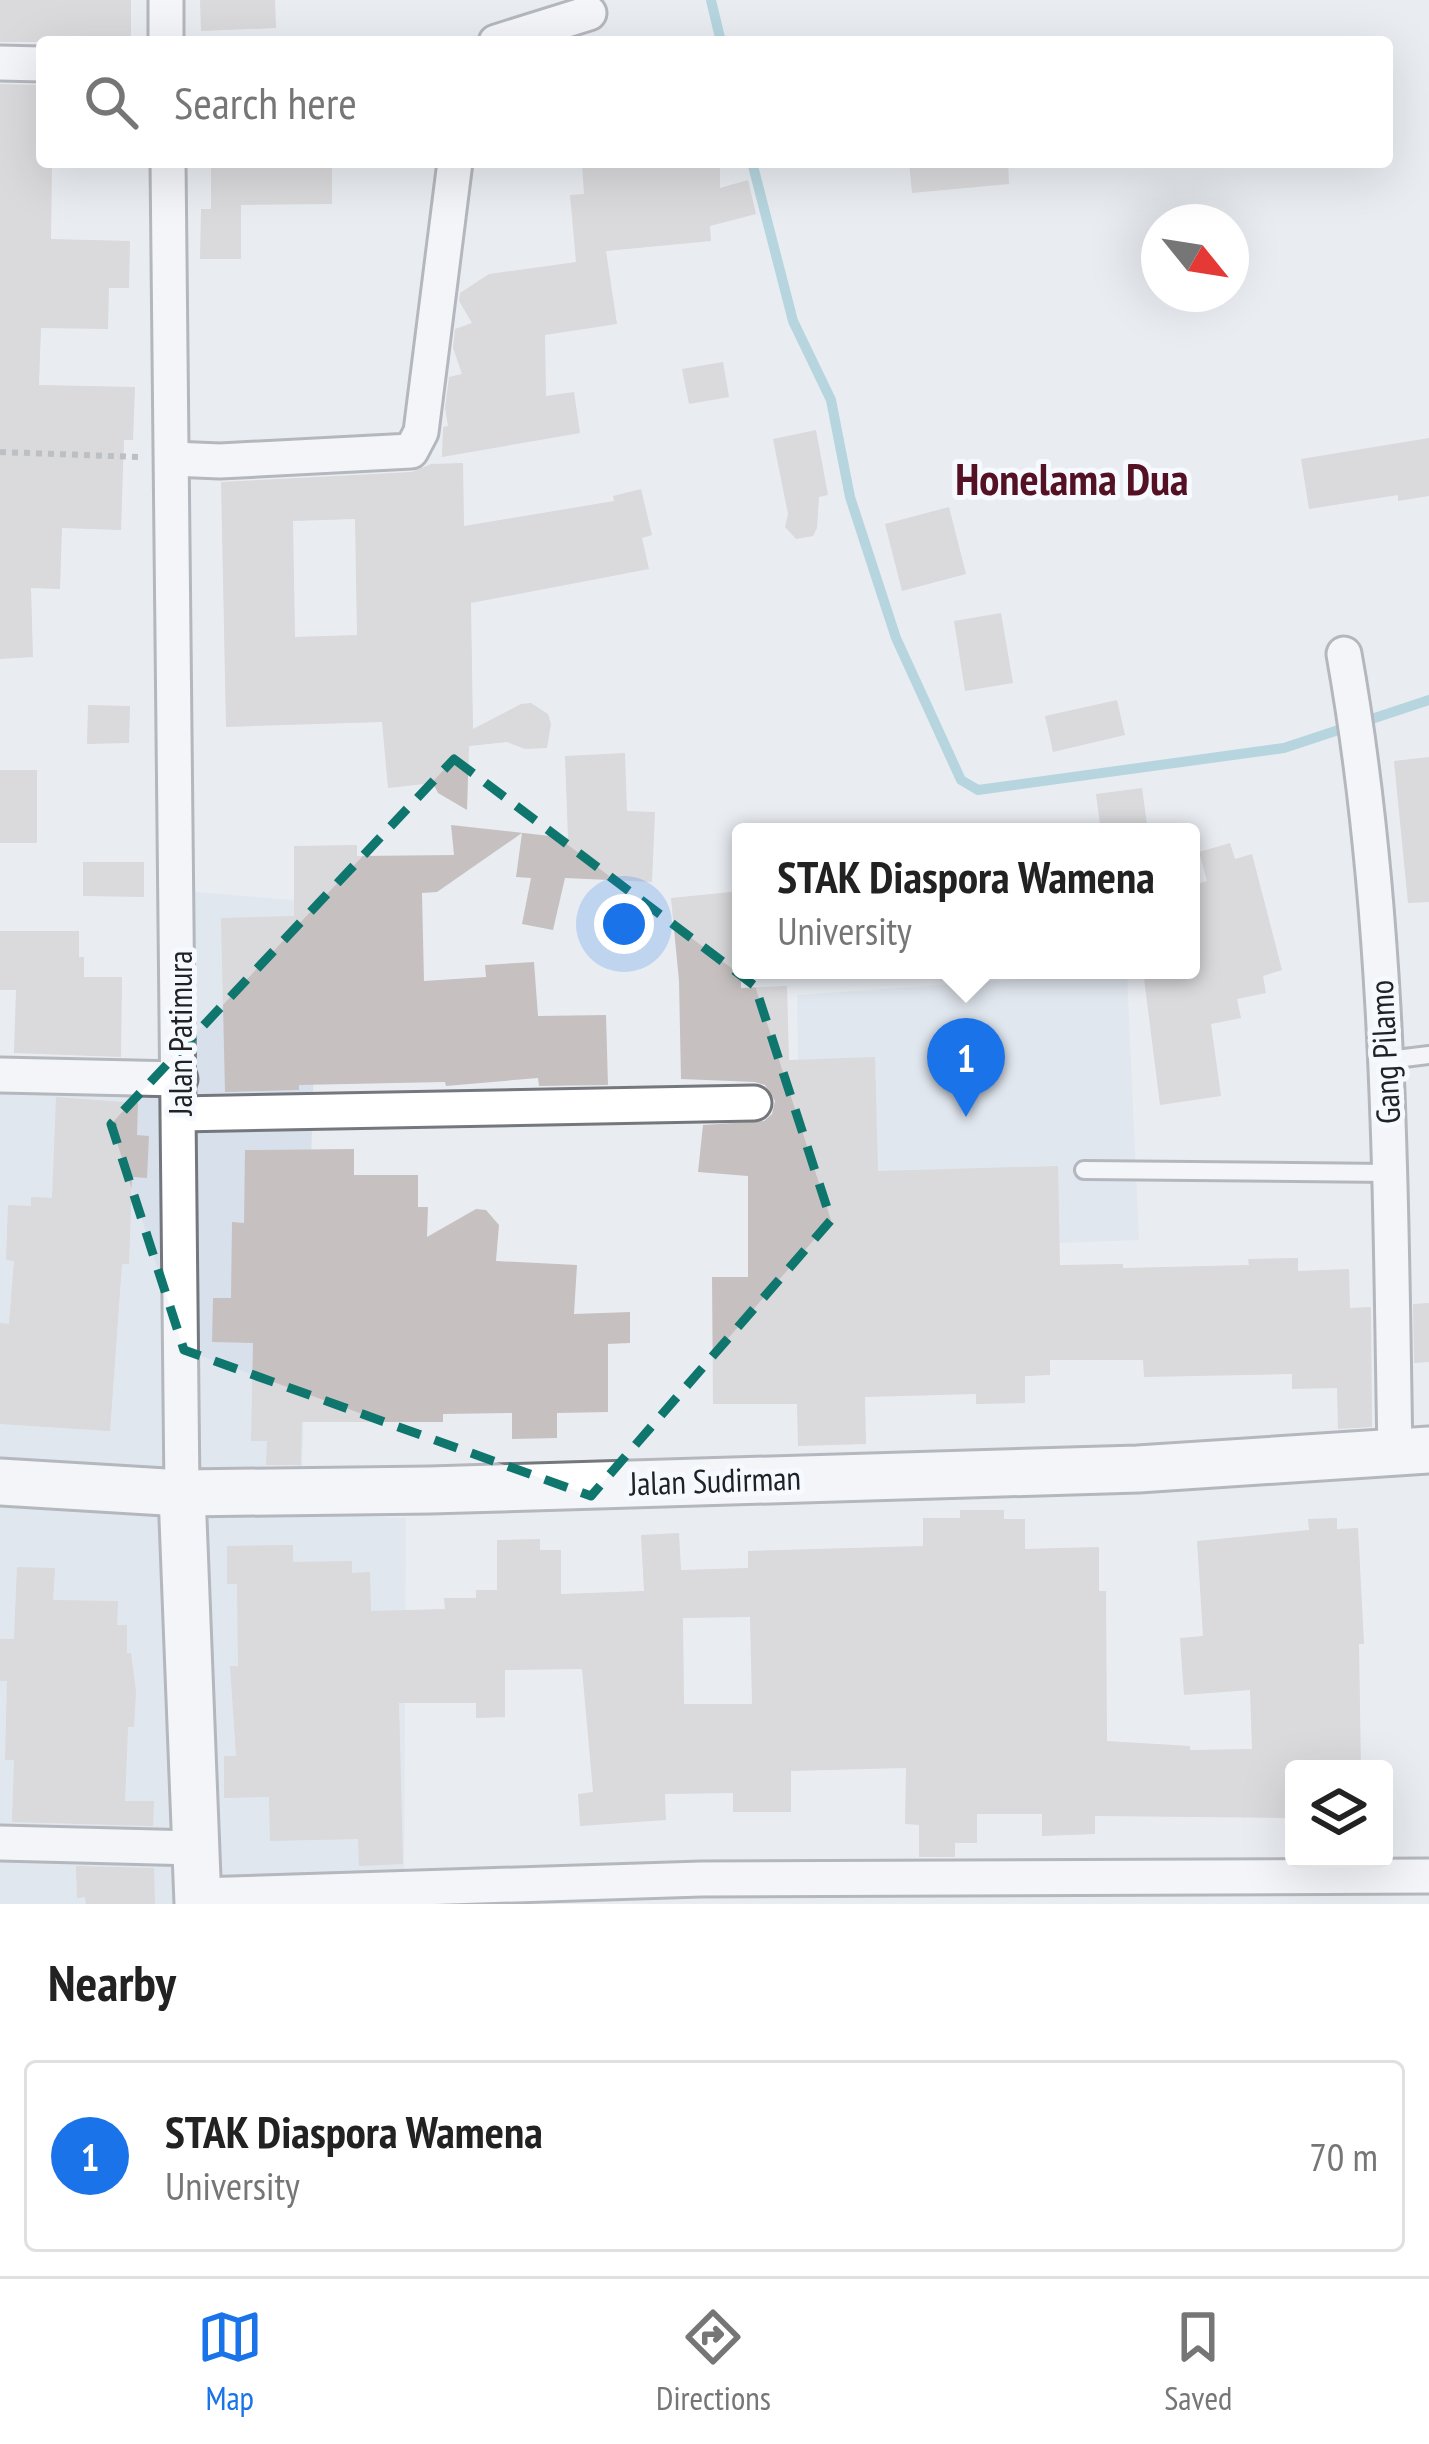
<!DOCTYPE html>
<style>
body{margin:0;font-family:"PT Sans Narrow",sans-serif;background:#f6f6f6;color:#222}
.controls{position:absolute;right:36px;bottom:36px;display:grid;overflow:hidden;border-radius:12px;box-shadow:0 12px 48px #0002}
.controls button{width:108px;height:108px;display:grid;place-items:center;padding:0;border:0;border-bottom:3px solid #e0e0e0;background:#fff;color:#222;font:60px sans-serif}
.compass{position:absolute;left:1141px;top:204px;width:108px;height:108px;border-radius:50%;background:#fff;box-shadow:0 12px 48px #0002;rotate:120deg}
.you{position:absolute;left:624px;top:924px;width:42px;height:42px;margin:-30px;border:9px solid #fff;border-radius:50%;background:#1a73e8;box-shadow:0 0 0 18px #1a73e833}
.badge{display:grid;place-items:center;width:78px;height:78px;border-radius:50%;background:#1a73e8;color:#fff;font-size:39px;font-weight:700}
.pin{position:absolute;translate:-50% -99px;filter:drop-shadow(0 3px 6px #0008)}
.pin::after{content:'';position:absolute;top:63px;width:42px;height:36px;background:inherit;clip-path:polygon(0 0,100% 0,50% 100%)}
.popup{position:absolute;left:732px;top:823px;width:468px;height:156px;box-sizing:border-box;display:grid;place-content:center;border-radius:12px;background:#fff;filter:drop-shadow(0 3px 9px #0005);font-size:39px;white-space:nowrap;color:#767676}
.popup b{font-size:45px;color:#222}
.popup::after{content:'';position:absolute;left:50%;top:100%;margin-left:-24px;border:24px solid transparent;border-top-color:#fff}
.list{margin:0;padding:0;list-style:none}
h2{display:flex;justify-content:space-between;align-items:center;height:156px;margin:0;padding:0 48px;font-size:51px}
h2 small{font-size:39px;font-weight:400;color:#767676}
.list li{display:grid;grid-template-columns:78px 1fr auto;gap:36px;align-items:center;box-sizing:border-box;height:192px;margin:0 24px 24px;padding:0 24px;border:3px solid #e0e0e0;border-radius:12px}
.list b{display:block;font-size:45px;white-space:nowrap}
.list p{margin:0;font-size:39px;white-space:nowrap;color:#767676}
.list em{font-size:39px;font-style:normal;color:#767676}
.icon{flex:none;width:66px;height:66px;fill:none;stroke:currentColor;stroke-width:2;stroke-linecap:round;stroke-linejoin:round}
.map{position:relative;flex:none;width:1429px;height:1904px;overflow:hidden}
.search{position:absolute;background:#fff;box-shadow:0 12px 48px #0002;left:36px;right:36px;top:36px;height:132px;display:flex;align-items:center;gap:30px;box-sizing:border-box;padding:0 42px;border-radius:12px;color:#767676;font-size:45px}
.sheet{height:372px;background:#fff}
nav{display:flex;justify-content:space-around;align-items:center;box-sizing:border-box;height:168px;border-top:3px solid #e0e0e0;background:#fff;font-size:33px;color:#767676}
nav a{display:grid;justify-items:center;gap:6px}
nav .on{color:#1a73e8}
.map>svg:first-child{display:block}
</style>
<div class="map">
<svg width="1429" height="1904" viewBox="0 0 1429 1904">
<rect width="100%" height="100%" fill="#e9edf2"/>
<g fill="#d8e0eb">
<polygon points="183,891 306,901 318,921 301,1514 406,1518 404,1904 0,1904 0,1089 187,1099"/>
<polygon points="1127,972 1139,1240 801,1253 797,995"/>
</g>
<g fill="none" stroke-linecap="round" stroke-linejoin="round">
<g stroke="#78b9c6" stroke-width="10">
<polyline points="711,0 721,42"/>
<polyline points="752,162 793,321 831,400 850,497 896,638 961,780 978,790 1284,748 1429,700"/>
</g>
</g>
<g fill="#c7c0c0" fill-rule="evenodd">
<rect x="0" y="0" width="131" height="42"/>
<polygon points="200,0 275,0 276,28 201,31"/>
<polygon points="0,84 42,85 42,162 52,162 51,239 130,241 129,288 109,288 108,329 41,328 39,385 135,387 133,440 124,440 121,530 62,528 60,589 31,588 33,657 0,659"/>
<polygon points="211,162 332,162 332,204 241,205 241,259 200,259 201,209 211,209"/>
<polygon points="582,162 720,162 720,188 748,180 756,214 710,226 711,241 606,251 617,324 545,335 546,396 574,392 580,433 442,457 443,427 448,426 445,408 449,377 462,374 453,348 455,329 472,323 459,301 460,293 489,274 576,262 570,195 584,194"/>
<polygon points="909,162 1008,162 1009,184 912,193"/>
<polygon points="723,362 729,397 689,404 682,369"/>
<polygon points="816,430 828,495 819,497 817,528 813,536 796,539 785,527 788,514 773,439"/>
<polygon points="1429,438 1429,496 1398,501 1398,495 1309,509 1301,459"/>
<path d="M463 463 464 526 614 501 613 496 641 489 652 535 642 538 649 569 471 603 473 729 521 704 531 703 548 714 551 724 547 748 525 749 507 742 469 746 467 810 438 793 433 783 388 788 382 722 226 727 221 482 412 472 431 464ZM355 519 357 635 295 637 293 521Z"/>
<polygon points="949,507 966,574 902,591 885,524"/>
<polygon points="1001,613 1013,683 965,691 954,621"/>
<polygon points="1117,700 1125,735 1053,752 1045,716"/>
<polygon points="88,705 130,706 129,743 87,744"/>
<polygon points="625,753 627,811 655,812 652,882 565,878 553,930 522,924 531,878 516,877 522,833 437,892 422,893 424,981 486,977 485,965 534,962 538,1016 606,1015 608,1085 539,1086 538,1078 446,1086 445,1082 299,1085 299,1090 225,1092 221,918 294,916 294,846 357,845 357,856 454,855 451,825 568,838 565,756"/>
<polygon points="1429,757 1429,902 1408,903 1394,761"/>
<rect x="0" y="770" width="37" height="73"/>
<polygon points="1142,788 1148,832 1101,832 1096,794"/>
<polygon points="1230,843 1235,859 1252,854 1282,970 1263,976 1266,993 1237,999 1241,1018 1211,1024 1221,1096 1160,1105 1143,970 1191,970 1191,924 1200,923 1191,886 1207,881 1199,852"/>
<polygon points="83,862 144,862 144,897 83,896"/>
<polygon points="741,891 741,988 787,986 789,1060 875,1057 878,1171 1058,1166 1060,1265 1123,1264 1123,1268 1249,1265 1248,1259 1298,1258 1298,1271 1349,1269 1350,1308 1371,1307 1372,1427 1338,1429 1337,1388 1292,1389 1292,1374 1144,1377 1143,1360 1050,1360 1050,1375 1025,1376 1025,1403 976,1404 976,1394 865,1397 866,1444 798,1446 797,1404 713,1404 712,1277 748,1277 748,1176 698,1172 703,1125 764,1121 772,1114 775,1101 765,1085 755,1082 681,1079 679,981 671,898"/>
<polygon points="0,931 79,931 79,957 84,957 84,977 122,977 121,1057 14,1053 16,990 0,990"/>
<polygon points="56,1097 138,1103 137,1135 149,1136 147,1178 132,1177 129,1264 122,1264 110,1431 0,1424 0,1323 9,1324 14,1261 6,1260 8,1205 31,1206 31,1197 52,1198"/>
<polygon points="354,1149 354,1175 418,1175 418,1207 428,1207 427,1237 476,1209 486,1210 499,1225 496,1261 577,1265 574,1314 630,1312 630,1343 608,1344 608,1412 557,1413 557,1438 512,1439 512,1413 443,1414 443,1422 302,1422 301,1465 266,1465 267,1441 251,1441 253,1343 212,1342 213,1298 231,1298 232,1222 244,1223 245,1150"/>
<polygon points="1429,1303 1429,1362 1414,1363 1413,1304"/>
<path d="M960 1510H1004V1519H1025V1549L1099 1547V1591H1106L1107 1741 1190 1746V1750L1252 1749 1250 1690 1184 1695 1180 1638 1203 1636 1197 1541 1309 1530 1308 1519 1337 1518V1529L1358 1528 1364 1644H1359L1361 1769H1294V1818L1095 1816V1834L1042 1836V1814H977V1843H955V1857H919V1825L905 1824 906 1768 791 1771V1812H733V1793L665 1794 666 1820 580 1826 578 1794 593 1792 582 1669 505 1670V1717L476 1718V1703H399L403 1864 359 1866 358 1839 270 1841 269 1797 224 1798V1756H236L230 1666H238L237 1584H227V1546L293 1545V1562L352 1561V1573L370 1572 371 1611 445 1609 444 1598H476V1590H497V1540L540 1539V1550H561V1594L644 1591 641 1535 679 1533 681 1570 748 1568V1551L923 1546V1518H960ZM750 1617 752 1704H684L683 1618Z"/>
<polygon points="17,1567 55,1568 53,1600 118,1601 117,1625 127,1625 127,1653 131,1653 136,1692 134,1727 128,1727 125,1801 154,1801 153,1826 12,1822 14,1760 5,1760 7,1681 0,1681 0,1639 14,1639"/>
<polygon points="76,1866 154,1868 155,1904 86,1904 85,1897 77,1898"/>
</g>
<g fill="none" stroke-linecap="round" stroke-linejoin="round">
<defs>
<g id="lane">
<polyline points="1388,1060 1429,1055"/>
<polyline points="1084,1170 1390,1173"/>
</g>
<g id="street">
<polyline points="166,0 166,42"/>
<polyline points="496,42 589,13"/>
<polyline points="0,63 42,64"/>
<polyline points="168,162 182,1493"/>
<polyline points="172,459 220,461 411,451 421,432 455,162"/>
<path d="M1344 654C1391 917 1390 1186 1395 1453"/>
<polyline points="0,1075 180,1079"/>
<polyline points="179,1114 754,1103"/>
<polyline points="0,1843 196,1848"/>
<polyline points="198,1895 701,1879 1429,1876"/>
</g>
<g id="secondary">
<polyline points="0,1482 182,1493 430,1490 1138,1469 1429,1450"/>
<polyline points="182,1493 198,1904"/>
</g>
</defs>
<use href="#lane" stroke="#74777c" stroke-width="22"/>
<use href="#street" stroke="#74777c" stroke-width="39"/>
<use href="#secondary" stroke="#74777c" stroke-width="51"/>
<polyline stroke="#86898c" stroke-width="6" stroke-dasharray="6 6" stroke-linecap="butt" points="0,452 139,457"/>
<use href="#lane" stroke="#fff" stroke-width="16"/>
<use href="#street" stroke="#fff" stroke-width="33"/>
<use href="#secondary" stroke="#fff" stroke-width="45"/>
</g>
<path d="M0 0H1429V1904H0ZM454 759 755 986 831 1220 591 1496 184 1350 111 1124Z" fill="#e9edf2" fill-opacity=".55" fill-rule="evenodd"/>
<path fill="none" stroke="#0f766e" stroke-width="9" stroke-dasharray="24 15" stroke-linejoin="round" d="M454 759 755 986 831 1220 591 1496 184 1350 111 1124Z"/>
<g text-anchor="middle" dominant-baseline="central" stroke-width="10" stroke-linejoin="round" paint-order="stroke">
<g font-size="33" fill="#202223" stroke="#f6faff">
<text transform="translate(179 1033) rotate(-90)">Jalan Patimura</text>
<text transform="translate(1384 1052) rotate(-93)">Gang Pilamo</text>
<text transform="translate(715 1480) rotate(-2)">Jalan Sudirman</text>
</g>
<g font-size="45" font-weight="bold" fill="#551124" stroke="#f6faff">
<text x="1072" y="478">Honelama Dua</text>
</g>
</g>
</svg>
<div class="controls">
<button><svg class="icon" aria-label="layers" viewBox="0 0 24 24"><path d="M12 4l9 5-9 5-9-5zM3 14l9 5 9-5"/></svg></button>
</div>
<svg class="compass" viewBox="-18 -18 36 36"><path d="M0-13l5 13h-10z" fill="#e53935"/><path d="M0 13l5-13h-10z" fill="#767676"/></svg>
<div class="you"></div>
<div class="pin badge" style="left:966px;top:1117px">1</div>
<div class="popup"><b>STAK Diaspora Wamena</b>University</div>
<div class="search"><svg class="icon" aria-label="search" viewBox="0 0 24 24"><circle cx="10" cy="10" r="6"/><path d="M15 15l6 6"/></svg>Search here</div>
</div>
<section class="sheet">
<h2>Nearby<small></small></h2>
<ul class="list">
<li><span class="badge">1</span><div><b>STAK Diaspora Wamena</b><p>University</p></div><em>70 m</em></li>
</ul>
</section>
<nav>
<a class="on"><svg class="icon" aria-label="map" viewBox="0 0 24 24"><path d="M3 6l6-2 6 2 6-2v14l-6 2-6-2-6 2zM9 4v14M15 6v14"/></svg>Map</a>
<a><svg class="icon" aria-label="directions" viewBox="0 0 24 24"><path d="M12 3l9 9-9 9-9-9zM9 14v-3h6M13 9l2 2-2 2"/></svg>Directions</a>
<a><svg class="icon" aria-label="saved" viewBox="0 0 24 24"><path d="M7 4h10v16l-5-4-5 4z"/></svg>Saved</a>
</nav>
